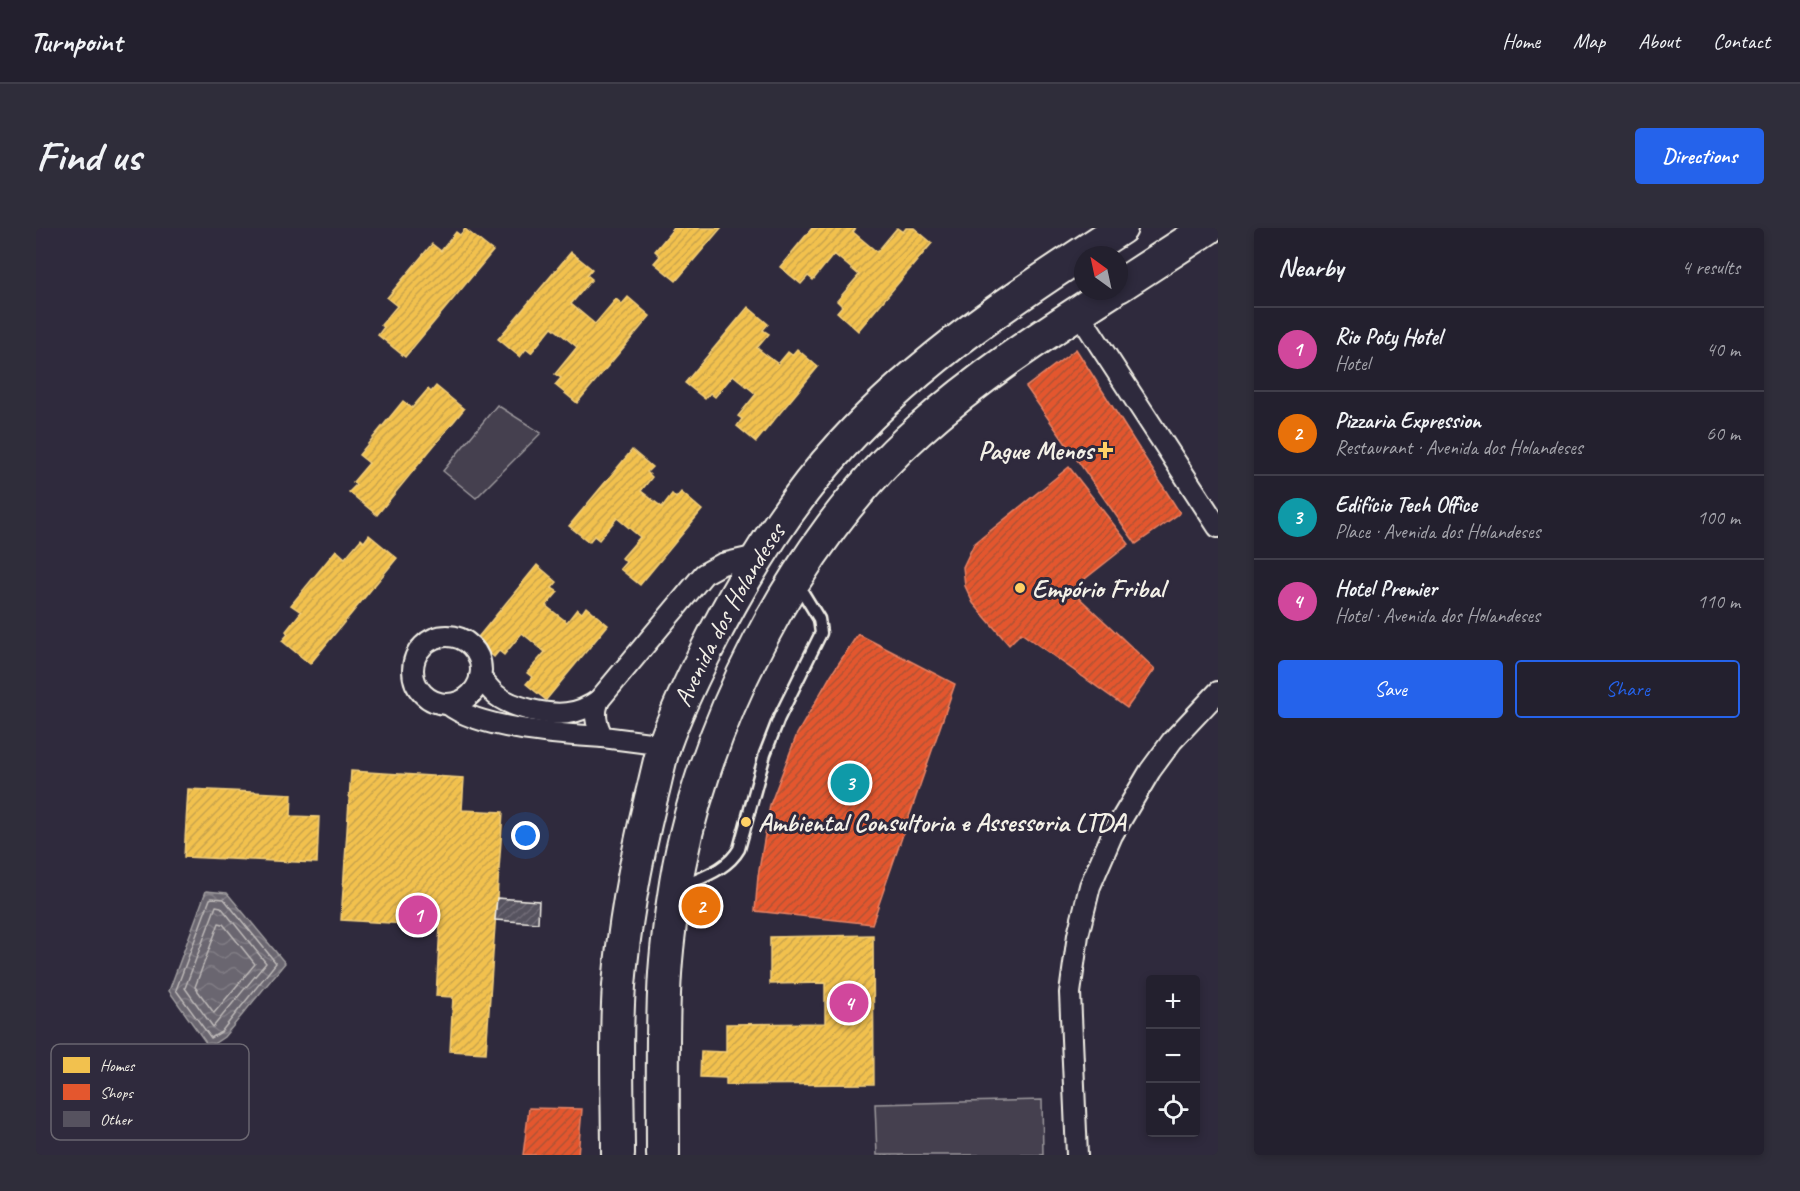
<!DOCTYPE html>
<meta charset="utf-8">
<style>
body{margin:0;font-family:Caveat,sans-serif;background:#2f2d3a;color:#f1f3f6}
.controls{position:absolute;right:18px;bottom:18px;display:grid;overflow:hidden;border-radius:6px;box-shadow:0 3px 9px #0003}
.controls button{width:54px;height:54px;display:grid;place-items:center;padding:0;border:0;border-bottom:2px solid #403e4a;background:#23202e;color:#f1f3f6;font:30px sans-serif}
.compass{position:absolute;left:1038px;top:18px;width:54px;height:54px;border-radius:50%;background:#23202e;box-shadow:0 3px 9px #0003;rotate:327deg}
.you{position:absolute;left:490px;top:608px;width:21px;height:21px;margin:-15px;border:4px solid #fff;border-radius:50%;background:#1a73e8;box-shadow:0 0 0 9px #1a73e833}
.badge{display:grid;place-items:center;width:39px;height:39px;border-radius:50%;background:#2563eb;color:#fff;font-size:20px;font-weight:700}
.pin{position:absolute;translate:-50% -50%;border:3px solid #fff;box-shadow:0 2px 6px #0006}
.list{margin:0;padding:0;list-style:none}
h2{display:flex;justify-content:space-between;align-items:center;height:78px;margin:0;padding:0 24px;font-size:26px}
h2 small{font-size:20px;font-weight:400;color:#a3a3aa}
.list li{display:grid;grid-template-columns:39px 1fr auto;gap:18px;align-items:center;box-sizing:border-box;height:84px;padding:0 24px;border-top:2px solid #403e4a}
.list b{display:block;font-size:22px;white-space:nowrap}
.list p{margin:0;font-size:20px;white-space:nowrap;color:#a3a3aa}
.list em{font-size:20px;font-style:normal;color:#a3a3aa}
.actions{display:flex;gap:12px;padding:18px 24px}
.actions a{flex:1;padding:14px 0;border:2px solid #2563eb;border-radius:6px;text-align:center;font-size:21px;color:#2563eb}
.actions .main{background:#2563eb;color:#fff}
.icon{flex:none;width:33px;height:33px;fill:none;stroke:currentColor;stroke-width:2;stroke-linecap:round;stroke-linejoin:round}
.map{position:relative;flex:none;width:1182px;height:927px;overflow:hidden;border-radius:6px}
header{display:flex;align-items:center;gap:36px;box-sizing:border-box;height:84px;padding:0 30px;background:#23202e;border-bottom:2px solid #403e4a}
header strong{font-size:28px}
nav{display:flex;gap:33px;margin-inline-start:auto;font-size:21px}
.intro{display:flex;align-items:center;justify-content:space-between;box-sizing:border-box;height:144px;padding:0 36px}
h1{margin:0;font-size:42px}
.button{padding:15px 27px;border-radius:6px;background:#2563eb;color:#fff;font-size:21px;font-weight:700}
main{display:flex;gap:36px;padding:0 36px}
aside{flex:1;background:#23202e;border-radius:6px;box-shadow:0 3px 9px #0003}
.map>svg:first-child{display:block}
</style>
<header>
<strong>Turnpoint</strong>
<nav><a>Home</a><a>Map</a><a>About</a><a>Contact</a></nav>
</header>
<div class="intro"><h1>Find us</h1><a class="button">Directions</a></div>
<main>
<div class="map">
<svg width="1182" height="927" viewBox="0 0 1182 927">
<defs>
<pattern id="water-waves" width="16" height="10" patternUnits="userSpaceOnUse" patternTransform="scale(1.5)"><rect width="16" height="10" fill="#6a6670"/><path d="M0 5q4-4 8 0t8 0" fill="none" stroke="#807c84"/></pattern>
<pattern id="homes-hatch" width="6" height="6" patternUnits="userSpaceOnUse" patternTransform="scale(1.5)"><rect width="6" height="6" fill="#f2c14e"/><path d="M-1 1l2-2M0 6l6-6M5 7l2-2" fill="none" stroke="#c8a34c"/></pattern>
<pattern id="shops-hatch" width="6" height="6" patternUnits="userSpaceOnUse" patternTransform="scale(1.5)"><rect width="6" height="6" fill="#e4572e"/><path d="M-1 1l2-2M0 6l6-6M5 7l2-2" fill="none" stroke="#ae5236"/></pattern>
<pattern id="building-hatch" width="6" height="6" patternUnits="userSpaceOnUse" patternTransform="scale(1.5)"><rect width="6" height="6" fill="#56525f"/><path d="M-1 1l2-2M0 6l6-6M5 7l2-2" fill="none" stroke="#6f6b76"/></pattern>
</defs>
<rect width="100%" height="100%" fill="#2f2a3d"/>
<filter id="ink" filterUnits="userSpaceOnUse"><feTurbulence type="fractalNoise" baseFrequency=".0167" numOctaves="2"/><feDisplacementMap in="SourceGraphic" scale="12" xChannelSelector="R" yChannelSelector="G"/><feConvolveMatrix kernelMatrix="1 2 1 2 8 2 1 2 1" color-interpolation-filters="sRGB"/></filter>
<g filter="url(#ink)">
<g fill="#454050" stroke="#9c989c" stroke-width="1.5">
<polygon points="461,177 505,205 440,270 407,243"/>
<polygon points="1006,872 1007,927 841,927 839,876"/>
</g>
<polygon fill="url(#water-waves)" stroke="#a19ea0" stroke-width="1.5" points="170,663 191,665 249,735 188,809 173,819 133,763"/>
<g fill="url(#homes-hatch)" stroke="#f3cf7c" stroke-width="1.5">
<polygon points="638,0 685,0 640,53 618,35 624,28 619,23"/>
<polygon points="776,0 820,0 817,4 841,24 861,0 867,4 870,0 878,0 896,15 822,103 801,84 806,78 801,73 823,47 798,26 777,52 772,48 765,56 744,39"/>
<polygon points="429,1 457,23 369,129 342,107 348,99 345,97 361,78 351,70 396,16 405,23 420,4 424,7"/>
<polygon points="535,24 556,41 551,47 556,51 535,76 559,96 580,71 586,76 592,69 614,88 541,175 519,157 525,150 519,146 541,119 516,99 495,125 490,121 484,129 462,111"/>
<polygon points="712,79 732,96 727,102 733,106 721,120 742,136 752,124 756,127 761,121 782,139 720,214 701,198 706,191 702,188 720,166 697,147 679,169 674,165 669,171 649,155"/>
<polygon points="400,158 428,181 341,287 313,264 320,257 317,254 333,235 323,227 367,173 376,180 392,161 395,164"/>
<polygon points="596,222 616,239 611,244 616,249 605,263 626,279 636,266 640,270 645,264 666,282 604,357 584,341 590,334 586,330 604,309 581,290 563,312 558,308 553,314 533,298"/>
<polygon points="333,307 361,330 274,436 246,413 252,406 250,403 265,384 255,377 300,322 309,330 325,311 328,314"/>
<polygon points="501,337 521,354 516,360 522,364 510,378 531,394 541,381 546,385 550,379 572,397 510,472 490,456 496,449 491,445 509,424 486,405 468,427 463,423 458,429 439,413"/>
<polygon points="315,543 428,550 426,582 467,584 450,825 414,823 417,769 400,768 404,698 305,692"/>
<polygon points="152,561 256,566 255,588 283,589 281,635 148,629"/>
<polygon points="837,707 838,856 690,857 690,850 664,849 665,823 690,824 690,796 789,795 789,755 734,756 734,709"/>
</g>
<g fill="url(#shops-hatch)" stroke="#e98566" stroke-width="1.5">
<polygon points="1040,121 1144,285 1100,316 990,159"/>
<polygon points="1033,239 1093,316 1035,362 1119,441 1091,480 985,405 973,417 937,375 929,358 927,339 938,316"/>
<polygon points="822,406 919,456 836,696 719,683 722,648 734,577 761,506 795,447"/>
<polygon points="493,880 546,881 542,927 487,927"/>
</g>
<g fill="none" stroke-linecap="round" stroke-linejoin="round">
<g stroke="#bdb9b8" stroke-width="1.5">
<polygon points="176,670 188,671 240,735 185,804 175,810 140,762 174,671"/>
<polygon points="180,678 185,679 230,735 177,799 149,760"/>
<polygon points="183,695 187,696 219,736 178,785 159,759"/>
</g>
</g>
<polygon fill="url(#building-hatch)" stroke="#f4f1e8" stroke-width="1.5" points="461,670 503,673 502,695 459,692"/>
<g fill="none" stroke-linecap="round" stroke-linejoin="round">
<defs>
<path id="service" d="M645 659C666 649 691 642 703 621L729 526 743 490 785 405 783 391 761 355"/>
<g id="minor">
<polyline points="1042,84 1182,299"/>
<circle cx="411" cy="442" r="34"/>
<path d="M444 449C449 455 454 462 460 467 470 475 483 479 495 482 521 488 541 488 563 472L668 346 686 336 721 328"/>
<path d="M563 472C557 485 560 497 567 509L629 517"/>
<path d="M412 476C442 501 529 507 567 509"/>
<polyline points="1041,927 1034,765 1042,707 1054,658 1076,607 1114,543 1136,513 1182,464"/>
</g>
<g id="primary">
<polyline points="1083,58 1172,0"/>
<path id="s1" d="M582 927C582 871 579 814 583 758 588 694 600 632 615 570 620 552 623 533 629 515 640 484 655 453 670 423 707 349 750 278 806 217 886 129 986 64 1085 0"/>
<path d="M627 927C627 873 626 820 628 766 629 734 633 700 638 668 661 505 759 312 882 203 941 150 1008 106 1075 63"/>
</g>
</defs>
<use href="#service" stroke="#f4f1e8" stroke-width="15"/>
<use href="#minor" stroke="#f4f1e8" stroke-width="24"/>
<use href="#primary" stroke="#f4f1e8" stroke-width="36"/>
<use href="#service" stroke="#2f2a3d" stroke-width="10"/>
<use href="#minor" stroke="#2f2a3d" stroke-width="20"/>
<use href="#primary" stroke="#2f2a3d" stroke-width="32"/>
</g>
</g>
<g fill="#ffd166" stroke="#2f2a3d" stroke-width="2">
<path d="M1066 213h6v6h6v6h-6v6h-6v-6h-6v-6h6z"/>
<circle cx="984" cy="360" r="6"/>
<circle cx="710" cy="594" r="6"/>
</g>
<g text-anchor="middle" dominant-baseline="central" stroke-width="6" stroke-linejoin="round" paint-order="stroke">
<g font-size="26" font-weight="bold" fill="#f4f1e8" stroke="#2f2a3d" text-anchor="start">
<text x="1057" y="222" text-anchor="end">Pague Menos</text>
<text x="996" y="360">Empório Fribal</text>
<text x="722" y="594">Ambiental Consultoria e Assessoria LTDA</text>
</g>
<g font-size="26" fill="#f4f1e8" stroke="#2f2a3d">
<text stroke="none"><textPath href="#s1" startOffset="560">Avenida dos Holandeses</textPath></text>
</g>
</g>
<rect x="15" y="816" width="198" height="96" rx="9" fill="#2f2a3d" stroke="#6a6670" stroke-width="1.5"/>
<rect x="27" y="829" width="27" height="16" fill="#f2c14e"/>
<rect x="27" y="856" width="27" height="16" fill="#e4572e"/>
<rect x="27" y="883" width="27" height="16" fill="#56525f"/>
<g font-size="16" fill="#f4f1e8">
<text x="64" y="843">Homes</text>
<text x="64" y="870">Shops</text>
<text x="64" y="897">Other</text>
</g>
</svg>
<div class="controls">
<button>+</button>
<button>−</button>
<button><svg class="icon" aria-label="locate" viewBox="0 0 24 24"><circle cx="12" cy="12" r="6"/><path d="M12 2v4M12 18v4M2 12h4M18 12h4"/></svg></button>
</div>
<svg class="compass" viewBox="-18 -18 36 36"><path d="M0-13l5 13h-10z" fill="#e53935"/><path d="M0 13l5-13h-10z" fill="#a3a3aa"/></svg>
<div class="you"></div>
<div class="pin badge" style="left:382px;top:687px;background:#d1479c">1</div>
<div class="pin badge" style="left:665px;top:678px;background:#e8710a">2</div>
<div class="pin badge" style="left:814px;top:555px;background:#0f9aa8">3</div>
<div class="pin badge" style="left:813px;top:775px;background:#d1479c">4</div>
</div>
<aside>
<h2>Nearby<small>4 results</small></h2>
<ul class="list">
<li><span class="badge" style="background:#d1479c">1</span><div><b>Rio Poty Hotel</b><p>Hotel</p></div><em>40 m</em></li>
<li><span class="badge" style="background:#e8710a">2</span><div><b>Pizzaria Expression</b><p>Restaurant · Avenida dos Holandeses</p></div><em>60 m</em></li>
<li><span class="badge" style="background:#0f9aa8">3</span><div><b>Edifício Tech Office</b><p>Place · Avenida dos Holandeses</p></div><em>100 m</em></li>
<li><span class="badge" style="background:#d1479c">4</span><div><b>Hotel Premier</b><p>Hotel · Avenida dos Holandeses</p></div><em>110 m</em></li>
</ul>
<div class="actions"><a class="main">Save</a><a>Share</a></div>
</aside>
</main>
